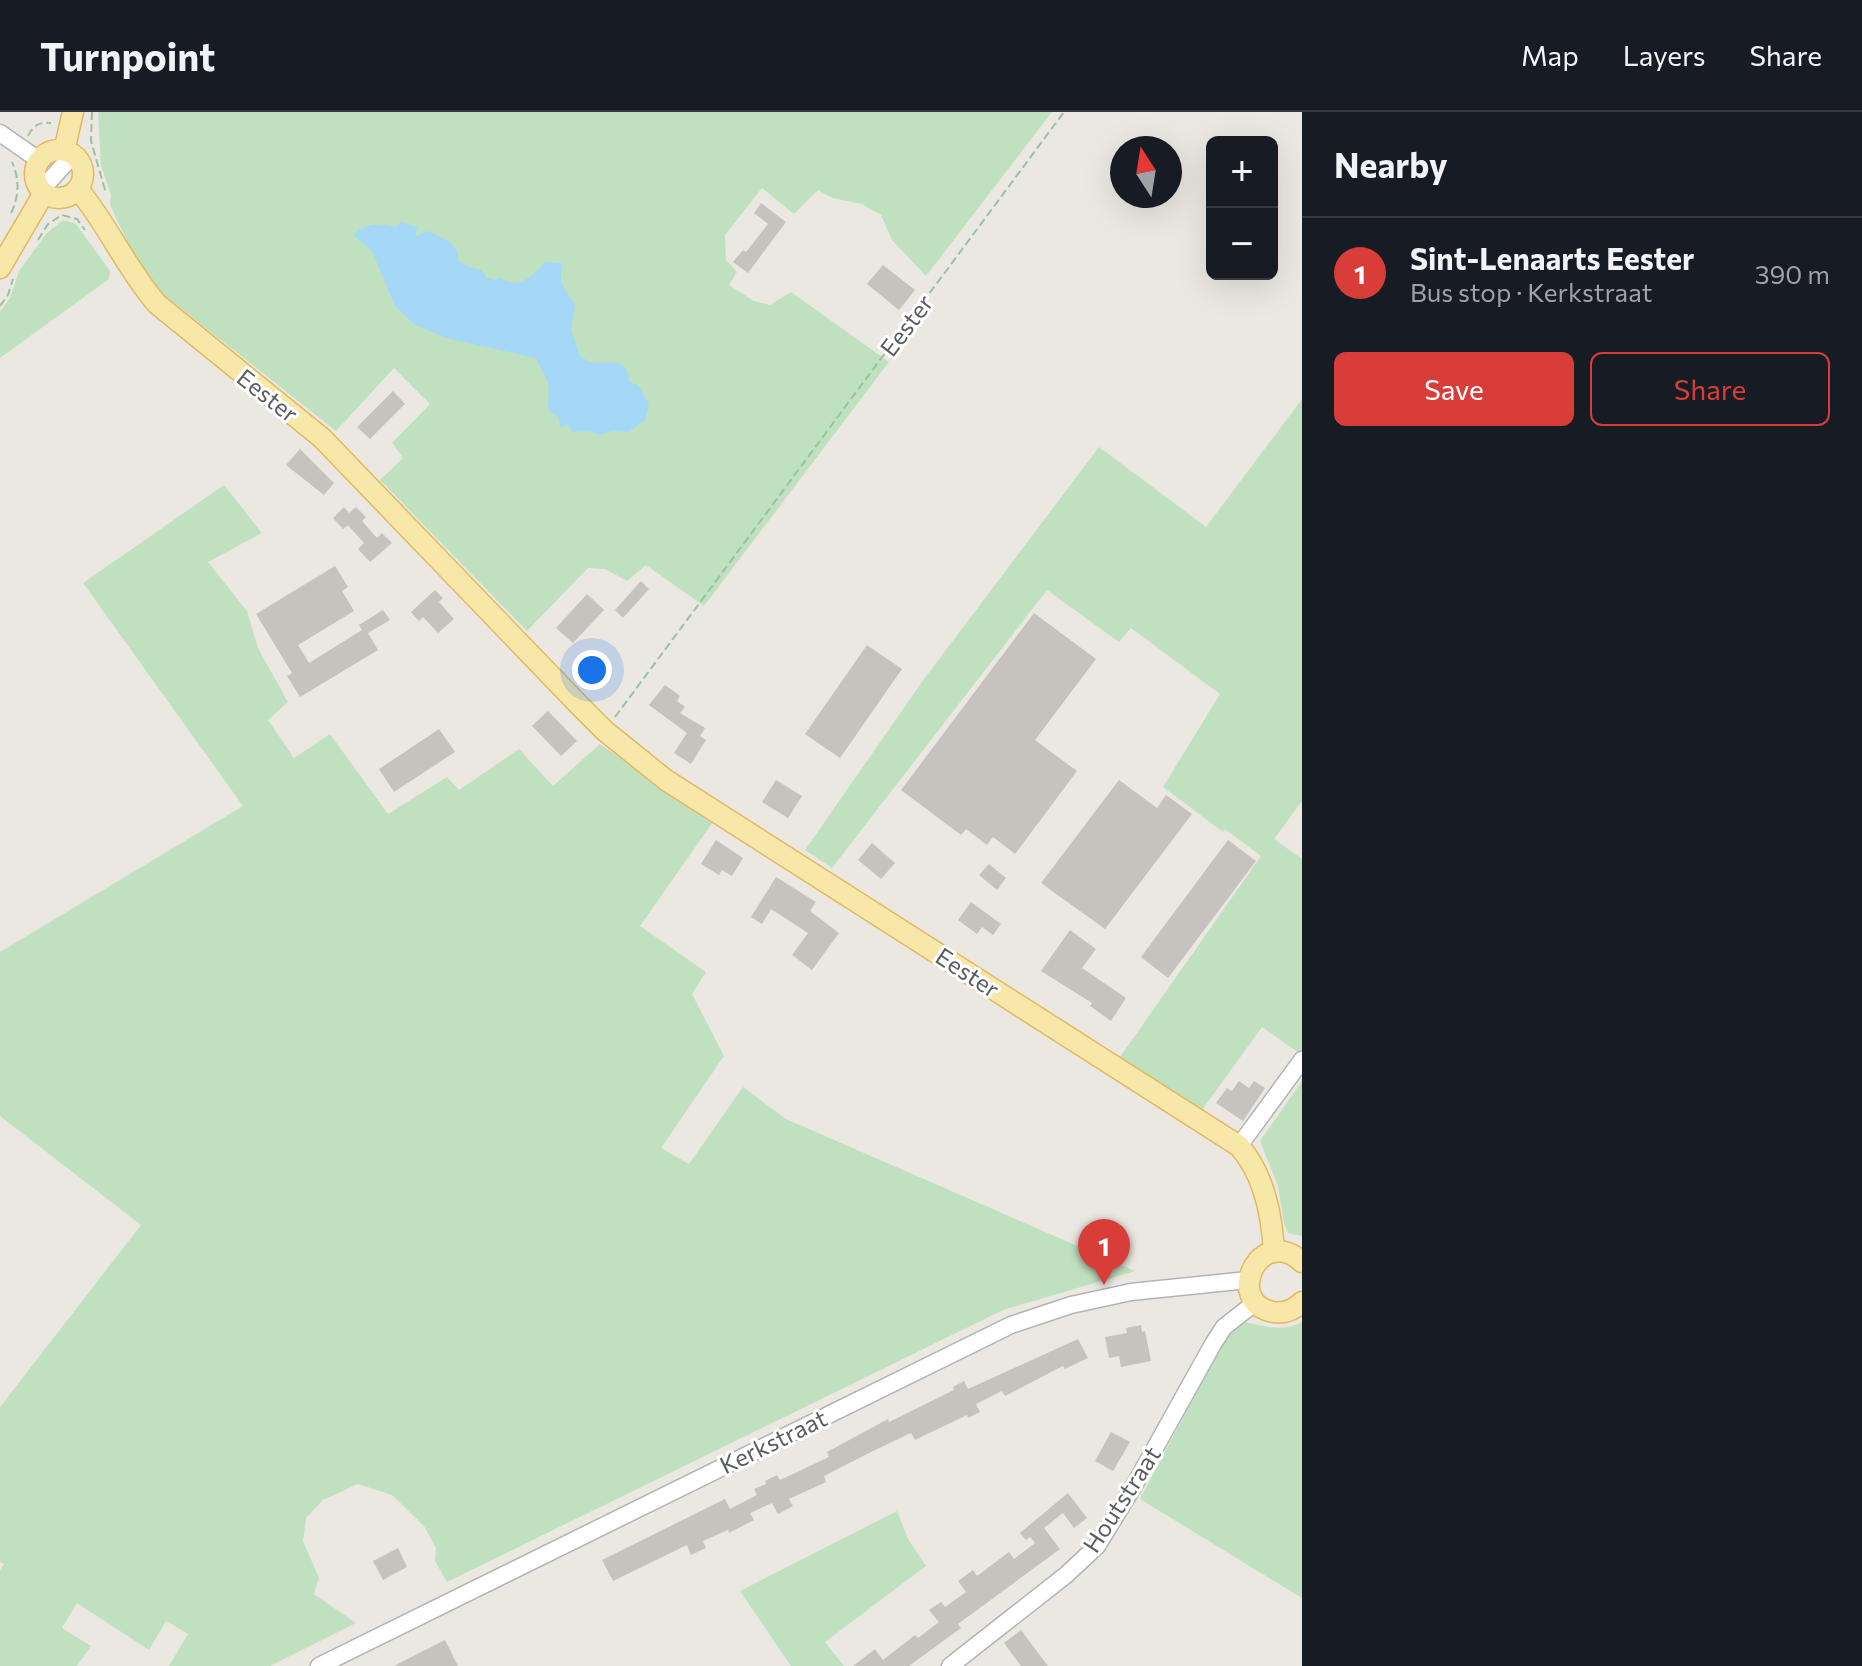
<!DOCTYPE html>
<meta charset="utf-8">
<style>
body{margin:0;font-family:Commissioner,sans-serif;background:#20242c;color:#f1f3f6}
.controls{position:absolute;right:24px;top:24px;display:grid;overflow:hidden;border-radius:12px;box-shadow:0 8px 32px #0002}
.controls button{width:72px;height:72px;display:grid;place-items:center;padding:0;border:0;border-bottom:2px solid #363941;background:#171b24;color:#f1f3f6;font:40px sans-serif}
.compass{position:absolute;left:1110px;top:24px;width:72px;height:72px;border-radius:50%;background:#171b24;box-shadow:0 8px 32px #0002;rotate:348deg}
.you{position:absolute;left:592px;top:558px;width:28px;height:28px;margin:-20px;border:6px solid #fff;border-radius:50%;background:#1a73e8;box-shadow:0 0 0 12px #1a73e833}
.badge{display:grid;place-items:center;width:52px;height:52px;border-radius:50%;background:#d93d39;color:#fff;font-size:26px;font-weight:700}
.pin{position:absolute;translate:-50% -66px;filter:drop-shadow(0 2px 4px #0008)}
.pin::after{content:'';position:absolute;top:42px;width:28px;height:24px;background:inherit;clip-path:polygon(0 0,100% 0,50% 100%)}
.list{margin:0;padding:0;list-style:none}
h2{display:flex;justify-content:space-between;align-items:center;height:104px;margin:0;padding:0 32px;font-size:34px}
h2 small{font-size:26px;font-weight:400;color:#9ea1a6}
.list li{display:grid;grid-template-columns:52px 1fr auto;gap:24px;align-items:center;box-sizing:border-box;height:112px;padding:0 32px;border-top:2px solid #363941}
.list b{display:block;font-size:30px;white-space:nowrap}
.list p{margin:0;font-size:26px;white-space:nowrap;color:#9ea1a6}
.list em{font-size:26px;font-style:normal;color:#9ea1a6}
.actions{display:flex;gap:16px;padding:24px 32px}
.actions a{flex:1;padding:18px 0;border:2px solid #d93d39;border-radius:12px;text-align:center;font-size:28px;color:#d93d39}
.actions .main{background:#d93d39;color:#fff}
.map{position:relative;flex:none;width:1302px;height:1554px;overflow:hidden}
header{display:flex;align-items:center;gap:48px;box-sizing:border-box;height:112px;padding:0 40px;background:#171b24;border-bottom:2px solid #363941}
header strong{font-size:38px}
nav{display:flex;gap:44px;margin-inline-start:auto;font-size:28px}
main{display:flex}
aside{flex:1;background:#171b24}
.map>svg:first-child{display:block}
</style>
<header>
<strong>Turnpoint</strong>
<nav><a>Map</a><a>Layers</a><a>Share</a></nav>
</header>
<main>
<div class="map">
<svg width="1302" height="1554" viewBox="0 0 1302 1554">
<rect width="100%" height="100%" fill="#ebe8e1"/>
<g fill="#c0e1bf">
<polygon points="98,0 1052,0 926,164 892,128 881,103 862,92 832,86 818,78 794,102 762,76 725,123 726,148 737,160 729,173 754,189 770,193 791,180 889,250 704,494 646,453 627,469 605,457 588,456 527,519 380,368 403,346 392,331 430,292 394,256 336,319 154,175 136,148 110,93 111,83 101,54"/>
<polygon points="63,108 76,112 110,159 109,167 0,246 0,200 10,186 19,159 46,122"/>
<polygon points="1302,287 1302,689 1274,727 1302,747 1302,938 1299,941 1262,915 1202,998 1120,945 1261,744 1225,717 1223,720 1163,675 1220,582 1131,516 1119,530 1047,478 832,756 805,738 924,567 1099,335 1206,415"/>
<polygon points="224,373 262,421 208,450 247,499 258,536 288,590 268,608 294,646 330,622 388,702 447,665 459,678 519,637 553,674 600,632 713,710 640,814 706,860 692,882 724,944 661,1036 689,1052 743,975 786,1007 1135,1159 1003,1198 447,1470 435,1449 436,1436 424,1414 392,1383 358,1372 323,1388 306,1406 303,1429 319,1466 314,1482 356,1511 270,1554 169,1554 188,1522 166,1509 149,1538 77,1491 62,1516 91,1534 77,1554 0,1554 0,1458 4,1452 0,1450 0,1295 141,1113 0,1004 0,840 243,694 83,471"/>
<polygon points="1302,969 1302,1124 1288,1121 1284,1111 1278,1074 1260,1029"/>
<path d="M1245 1210C1265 1215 1283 1220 1302 1210V1486L1140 1387 1216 1243 1228 1224Z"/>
<polygon points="897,1399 908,1427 926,1454 825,1530 844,1554 791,1554 740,1479"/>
</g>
<path fill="#a5d7f7" d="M402 110 418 116 415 121 417 124 428 119 449 129 458 140V147C465 155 471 156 481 158L487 166 496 168 499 165C518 179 532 165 545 150L561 151 563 154C556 171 567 179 575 193L571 218 580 244C584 246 588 250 593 250 609 253 628 242 629 270L638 273 649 292 645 308 629 320 612 319 601 323 588 319 572 320 568 312 561 316 558 305 548 298 549 273 536 246 446 226 414 212 395 194 372 139 354 123C366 111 379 111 395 115Z"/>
<g fill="#c6c3be">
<polygon points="761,91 786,110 748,161 733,150 743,138 746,140 768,112 754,101"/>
<polygon points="883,153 915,178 899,198 867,172"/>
<polygon points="393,279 405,292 370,327 357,315"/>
<polygon points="300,337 334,371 324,383 286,353"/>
<polygon points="344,395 349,401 356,395 366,405 362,409 377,426 382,421 392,431 370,450 358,437 364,431 348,413 343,417 333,406"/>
<polygon points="335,454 348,475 342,479 354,499 298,533 309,551 362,518 359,513 383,498 390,508 368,521 378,538 300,585 287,564 292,561 256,502"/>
<polygon points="641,469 649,477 623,506 615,498"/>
<polygon points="435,478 443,486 439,490 454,507 438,521 423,505 419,509 411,500"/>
<polygon points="587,482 604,498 573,531 556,516"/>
<polygon points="1034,501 1096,547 1035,628 1077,659 1015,742 993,725 987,733 966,717 961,723 901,678"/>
<polygon points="867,533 902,557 840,646 805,622"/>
<polygon points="665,573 680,584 677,589 685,595 680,601 705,616 700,624 706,628 691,652 674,641 687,621 649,593"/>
<polygon points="548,599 577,629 561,644 532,614"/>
<polygon points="439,617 455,640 394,680 379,657"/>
<polygon points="776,668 802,684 788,706 762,690"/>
<polygon points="1119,668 1157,696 1166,683 1192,702 1105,817 1041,771"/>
<polygon points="716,728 743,746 732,764 722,758 719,763 701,752"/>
<polygon points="1228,728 1256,749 1168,866 1141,845"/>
<polygon points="872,731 895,751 881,767 858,748"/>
<polygon points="989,752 1006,766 997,778 979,763"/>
<polygon points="776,765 816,790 810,799 839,821 812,858 792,843 808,821 771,797 762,812 751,805"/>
<polygon points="971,790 1001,812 993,823 982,815 977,822 958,808"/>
<polygon points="1070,818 1096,837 1082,856 1126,886 1111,909 1090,894 1092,891 1041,859"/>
<polygon points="1239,969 1249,976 1254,969 1265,976 1243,1009 1216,991 1227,976 1232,979"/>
<polygon points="1141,1213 1142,1220 1145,1219 1151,1249 1121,1255 1119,1244 1109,1246 1105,1225 1127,1221 1126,1216"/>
<polygon points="1078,1227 1088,1246 1065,1257 1063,1254 1005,1284 1002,1279 976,1292 980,1300 968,1306 967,1303 915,1328 911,1321 873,1339 824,1364 826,1370 789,1387 793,1394 778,1402 772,1391 750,1401 754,1408 729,1421 728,1418 703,1429 706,1436 691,1443 687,1433 613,1469 602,1448 725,1387 730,1397 757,1383 754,1377 766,1372 765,1369 777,1363 780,1368 829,1345 827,1340 888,1307 889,1310 954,1278 953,1275 964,1269 968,1277"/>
<polygon points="1111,1320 1130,1330 1113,1359 1095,1349"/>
<polygon points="1068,1381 1087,1406 1074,1416 1063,1401 1044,1416 1060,1437 958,1512 961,1516 909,1554 853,1554 875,1537 883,1548 915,1523 918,1526 939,1510 929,1498 941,1490 945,1495 966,1480 958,1469 973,1458 977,1464 1009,1440 1014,1447 1035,1431 1030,1425 1026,1428 1020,1421"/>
<polygon points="398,1436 407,1455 383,1468 373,1449"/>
<polygon points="1021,1518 1048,1554 1021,1554 1004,1531"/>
<polygon points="445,1528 458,1554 394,1554 421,1540"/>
</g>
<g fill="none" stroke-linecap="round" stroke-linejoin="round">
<defs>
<g id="minor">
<polyline points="0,21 39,48"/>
<polyline points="41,78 73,43"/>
<polyline points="1239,1034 1302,948"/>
<polyline points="319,1554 1011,1213 1071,1193 1131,1180 1248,1168"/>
<polyline points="950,1554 1066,1463 1097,1434 1135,1372 1213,1232 1224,1215 1256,1190"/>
</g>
<g id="major">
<circle cx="59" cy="62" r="24"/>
<polyline points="64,39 73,0"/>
<path d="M78 77C108 113 126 156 157 192L322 326 580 594 605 619 666 668 1239 1034C1264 1062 1272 1103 1274 1140"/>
<polyline points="0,156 44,81"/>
<path d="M1302 1150C1260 1111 1223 1190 1273 1200 1285 1202 1294 1198 1302 1190"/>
</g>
</defs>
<use href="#minor" stroke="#b1b4b7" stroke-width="19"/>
<use href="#major" stroke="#e4b861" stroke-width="23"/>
<g stroke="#99c1a2" stroke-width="2" stroke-dasharray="8 4" stroke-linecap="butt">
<polyline points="92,0 91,29 105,78 104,82"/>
<path d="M28 24C34 13 38 10 51 11"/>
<path d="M11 101C19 85 20 67 12 50"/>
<polyline points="38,128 48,112 62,103 77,107 85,118"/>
<polyline points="0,194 8,183 13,167"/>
<polyline points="615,605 1064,0"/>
</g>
<use href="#minor" stroke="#fff" stroke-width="16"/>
<use href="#major" stroke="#f7e7a9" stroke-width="20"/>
</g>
<g text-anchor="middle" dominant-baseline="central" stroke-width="6" stroke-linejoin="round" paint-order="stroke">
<g font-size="24" fill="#595d60" stroke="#fff">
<text transform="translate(906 213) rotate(-53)">Eester</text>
<text transform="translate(268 283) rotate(38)">Eester</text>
<text transform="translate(968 860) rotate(33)">Eester</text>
<text transform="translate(773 1329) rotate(-26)">Kerkstraat</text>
<text transform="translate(1121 1387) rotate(-57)">Houtstraat</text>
</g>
</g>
</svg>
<div class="controls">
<button>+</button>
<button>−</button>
</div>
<svg class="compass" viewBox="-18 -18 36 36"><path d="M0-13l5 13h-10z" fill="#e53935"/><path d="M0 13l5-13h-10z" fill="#9ea1a6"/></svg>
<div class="you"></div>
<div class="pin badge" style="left:1104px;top:1173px">1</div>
</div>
<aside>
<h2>Nearby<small></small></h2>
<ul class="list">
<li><span class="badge">1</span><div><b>Sint-Lenaarts Eester</b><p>Bus stop · Kerkstraat</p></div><em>390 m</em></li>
</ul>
<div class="actions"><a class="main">Save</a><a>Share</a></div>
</aside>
</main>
